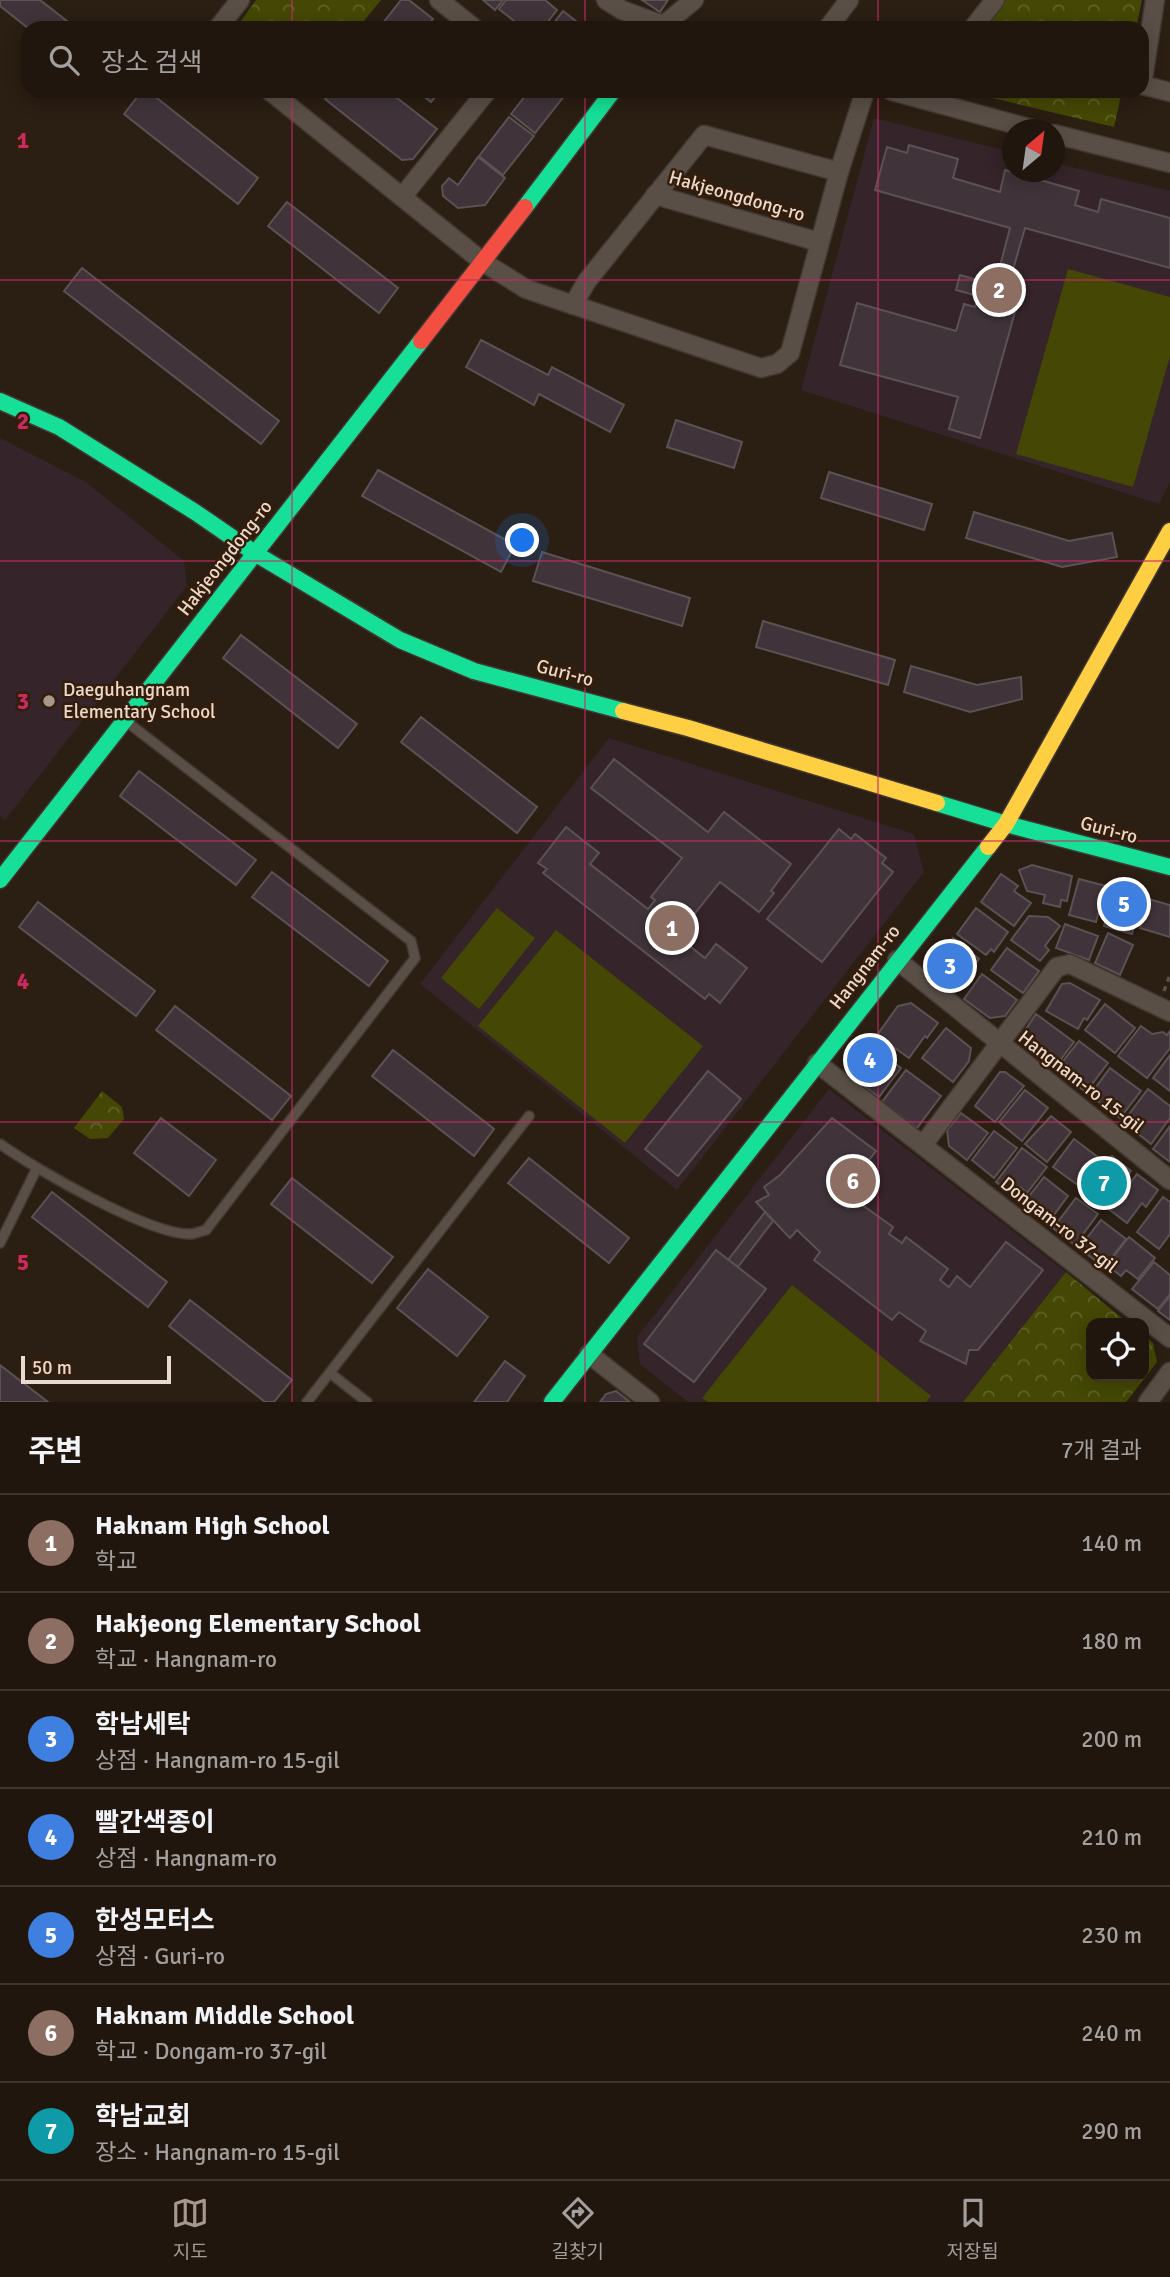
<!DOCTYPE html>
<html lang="ko">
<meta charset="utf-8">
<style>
body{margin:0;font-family:Signika,"Noto Sans KR",sans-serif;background:#2d231c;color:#f1f3f6}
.controls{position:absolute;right:21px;bottom:21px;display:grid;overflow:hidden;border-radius:14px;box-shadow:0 4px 18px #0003}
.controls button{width:63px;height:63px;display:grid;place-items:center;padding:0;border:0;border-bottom:2px solid #3d352e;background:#20160e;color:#f1f3f6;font:35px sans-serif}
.compass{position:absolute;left:1002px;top:119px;width:63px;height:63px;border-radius:50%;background:#20160e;box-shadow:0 4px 18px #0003;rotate:29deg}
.scale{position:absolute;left:21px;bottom:18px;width:150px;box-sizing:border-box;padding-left:7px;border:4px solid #eadace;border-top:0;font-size:19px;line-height:24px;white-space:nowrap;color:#eadace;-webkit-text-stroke:5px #351d09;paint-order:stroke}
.you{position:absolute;left:523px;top:541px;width:24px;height:24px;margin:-18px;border:5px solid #fff;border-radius:50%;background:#1a73e8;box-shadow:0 0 0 10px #1a73e833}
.badge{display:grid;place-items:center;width:46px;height:46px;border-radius:50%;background:#a7988d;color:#fff;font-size:23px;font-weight:700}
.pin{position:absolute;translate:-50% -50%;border:4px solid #fff;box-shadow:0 2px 7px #0006}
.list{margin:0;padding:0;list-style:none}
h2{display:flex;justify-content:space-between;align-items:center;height:91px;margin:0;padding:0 28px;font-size:30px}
h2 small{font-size:23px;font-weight:400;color:#a29f9e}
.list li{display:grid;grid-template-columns:46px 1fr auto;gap:21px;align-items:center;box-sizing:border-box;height:98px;padding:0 28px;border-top:2px solid #3d352e}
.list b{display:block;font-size:26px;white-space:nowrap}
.list p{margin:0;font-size:23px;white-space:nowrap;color:#a29f9e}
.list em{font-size:23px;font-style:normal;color:#a29f9e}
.icon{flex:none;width:38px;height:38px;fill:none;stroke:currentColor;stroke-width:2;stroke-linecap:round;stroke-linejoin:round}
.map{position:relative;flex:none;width:1170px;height:1402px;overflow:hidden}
.search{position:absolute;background:#20160e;box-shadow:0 4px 18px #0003;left:21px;right:21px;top:21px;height:77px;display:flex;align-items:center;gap:18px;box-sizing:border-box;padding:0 24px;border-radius:21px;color:#a29f9e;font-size:26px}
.sheet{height:777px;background:#20160e}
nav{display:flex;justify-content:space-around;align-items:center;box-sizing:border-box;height:98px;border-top:2px solid #3d352e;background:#20160e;font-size:19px;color:#a29f9e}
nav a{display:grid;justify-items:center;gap:4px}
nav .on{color:#a7988d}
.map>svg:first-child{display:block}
</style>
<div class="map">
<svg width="1170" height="1402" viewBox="0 0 1170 1402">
<defs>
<pattern id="park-crowns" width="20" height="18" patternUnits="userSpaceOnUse" patternTransform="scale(1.75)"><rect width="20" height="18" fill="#444804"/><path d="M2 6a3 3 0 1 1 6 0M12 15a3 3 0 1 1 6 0" fill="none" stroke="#5f6227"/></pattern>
</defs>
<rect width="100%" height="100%" fill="#2b1e13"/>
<g fill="#35242a">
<polygon points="874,118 1012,152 1012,172 1054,172 1055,163 1170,191 1170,482 1159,504 801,390"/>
<polygon points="0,438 86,482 184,561 187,586 5,820 0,816"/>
<polygon points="609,738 914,834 924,872 677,1190 420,984"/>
<polygon points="829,1089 1066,1272 963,1402 688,1402 640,1364 637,1337"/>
</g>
<g fill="url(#park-crowns)">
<polygon points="256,0 381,0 358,28 236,28"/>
<polygon points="1004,0 1142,0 1136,28 982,28"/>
<polygon points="963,91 1122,91 1114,127"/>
<polygon points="102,1091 122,1107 124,1119 108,1138 90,1139 74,1128"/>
<polygon points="1066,1272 1128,1323 1091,1323 1091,1376 1144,1376 1144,1336 1153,1343 1157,1362 1126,1402 963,1402"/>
</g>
<g fill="#444804">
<polygon points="1068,269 1170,297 1170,356 1133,487 1016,454"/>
<polygon points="497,908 535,938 479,1009 441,978"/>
<polygon points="556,930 703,1046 625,1143 478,1026"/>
<polygon points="792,1285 931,1396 926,1402 708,1402 702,1398"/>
</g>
<g fill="#40343a" stroke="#5a5253" stroke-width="2">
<polygon points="0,0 40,0 76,28 28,28 0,6"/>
<polygon points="401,0 409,0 433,19 426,28 379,28"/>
<polygon points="483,0 503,0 495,10"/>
<polygon points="506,0 545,0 557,10 543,28 523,28 499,9"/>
<polygon points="642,0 668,0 660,12"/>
<polygon points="563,11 585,28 550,28"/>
<polygon points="142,91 148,91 258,178 238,204 124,114"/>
<polygon points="332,91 388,91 437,129 413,159 402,160 325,99"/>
<polygon points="417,91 440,91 431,102"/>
<polygon points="529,91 560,91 565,95 535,133 511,114"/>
<polygon points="509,117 534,136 503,175 479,156"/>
<polygon points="909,145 958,159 953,178 1000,192 1005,170 1079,191 1075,205 1098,212 1101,199 1170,218 1170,268 1025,228 1010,280 1023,283 980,438 949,429 958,397 840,365 857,303 956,331 964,304 975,307 978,296 956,290 960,275 995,285 1010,228 875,190 887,147 907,153"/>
<polygon points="478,157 505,178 485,205 458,208 443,196 442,186 449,178 458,185"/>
<polygon points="287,202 398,288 379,313 268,226"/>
<polygon points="82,268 279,421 261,444 64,291"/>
<polygon points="481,340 548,375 552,367 624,405 610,432 539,394 534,405 466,367"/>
<polygon points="676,420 742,442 734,468 667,447"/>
<polygon points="378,470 515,545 501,572 362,496"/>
<polygon points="829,472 932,504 924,530 821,498"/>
<polygon points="974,512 1069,541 1112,533 1117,557 1062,567 966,538"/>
<polygon points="542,552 690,598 682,626 533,581"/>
<polygon points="763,621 895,660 888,685 756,647"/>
<polygon points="241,635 357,724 338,748 223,658"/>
<polygon points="911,666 977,685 1021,677 1022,699 970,712 904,692"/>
<polygon points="421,717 537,807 517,833 401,742"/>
<polygon points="614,759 708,832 724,812 791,864 771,891 774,893 759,912 720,882 677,936 705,958 716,944 747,968 720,1003 709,994 705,999 543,873 547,869 538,863 566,827 599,853 590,864 648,909 655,900 651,897 682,858 591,788"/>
<polygon points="139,771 256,860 236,885 120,796"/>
<polygon points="839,829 851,839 855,834 886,858 882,863 893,872 822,962 767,919"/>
<polygon points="1032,865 1072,876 1067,901 1061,900 1060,907 1043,903 1045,895 1027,891 1019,870"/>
<polygon points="272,872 388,961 369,986 252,897"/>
<polygon points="1001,874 1018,886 1014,891 1031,903 1014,926 981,902"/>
<polygon points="1079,879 1106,886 1096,922 1069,915"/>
<polygon points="1115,889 1142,897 1132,934 1104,926"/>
<polygon points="1148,899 1170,905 1170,937 1140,928"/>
<polygon points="38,902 155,991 136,1016 19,927"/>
<polygon points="976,908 1008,932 994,952 991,949 986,955 957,934"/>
<polygon points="1029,916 1048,917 1060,926 1045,946 1049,950 1040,961 1011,940"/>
<polygon points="1065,924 1098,936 1089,960 1056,948"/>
<polygon points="1108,933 1133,945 1120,975 1095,963"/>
<polygon points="953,938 979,959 956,989 938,975 935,961"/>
<polygon points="1007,948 1039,971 1023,993 991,970"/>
<polygon points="982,974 1017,1000 1005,1016 990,1018 964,999"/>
<polygon points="1070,983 1100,1000 1087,1020 1084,1018 1078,1029 1046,1011 1062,984"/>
<polygon points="911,1003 938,1023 927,1038 925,1036 909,1058 877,1035 898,1006"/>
<polygon points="1105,1004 1135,1028 1115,1053 1085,1030"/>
<polygon points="175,1006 291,1096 272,1120 156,1030"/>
<polygon points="1036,1014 1074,1042 1055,1067 1025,1044 1024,1032"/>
<polygon points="1141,1026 1152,1034 1163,1032 1167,1035 1170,1031 1170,1048 1147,1078 1118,1056"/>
<polygon points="946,1028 971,1048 969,1061 953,1082 922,1058"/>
<polygon points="1079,1041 1108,1063 1086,1092 1056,1070"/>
<polygon points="869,1044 901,1068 879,1097 846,1073"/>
<polygon points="393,1050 494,1129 474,1156 372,1076"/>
<polygon points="1170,1055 1170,1091 1153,1078"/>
<polygon points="1110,1068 1141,1091 1120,1118 1090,1095"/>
<polygon points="906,1070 941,1096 917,1128 882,1102"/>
<polygon points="708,1071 741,1099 678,1176 645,1149"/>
<polygon points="1000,1072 1005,1072 1024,1086 995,1122 975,1106"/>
<polygon points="1148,1089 1170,1106 1170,1118 1151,1144 1123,1122"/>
<polygon points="1025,1090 1048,1108 1022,1141 999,1122"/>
<polygon points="961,1113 988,1133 967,1160 949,1146 947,1130"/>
<polygon points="1051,1116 1071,1132 1047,1162 1025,1144"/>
<polygon points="161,1118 216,1160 189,1196 134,1153"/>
<polygon points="832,1118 876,1151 838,1201 848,1208 854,1199 893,1227 889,1234 902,1243 906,1237 948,1269 940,1280 949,1287 957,1276 970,1287 1006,1242 1043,1270 978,1350 969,1350 966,1364 920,1341 926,1331 899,1312 892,1320 814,1260 820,1252 797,1230 790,1238 788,1236 756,1202 769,1195 764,1187 780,1175"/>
<polygon points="1170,1126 1170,1162 1153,1149"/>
<polygon points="994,1131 1017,1148 994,1178 972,1160"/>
<polygon points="1074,1139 1099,1158 1079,1186 1053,1167"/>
<polygon points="1022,1148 1047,1167 1027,1193 1020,1187 1018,1190 1012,1186 1008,1191 996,1182"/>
<polygon points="1112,1156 1131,1171 1106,1206 1082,1188 1091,1176 1095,1179"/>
<polygon points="529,1158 629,1238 609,1263 508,1183"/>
<polygon points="1137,1174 1158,1190 1146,1207 1142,1203 1127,1223 1110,1210"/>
<polygon points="1044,1177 1068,1196 1048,1223 1023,1204"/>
<polygon points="292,1178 393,1257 372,1283 271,1204"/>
<polygon points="52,1192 167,1282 148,1307 32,1217"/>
<polygon points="1163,1197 1170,1202 1170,1234 1159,1249 1137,1232"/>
<polygon points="1076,1198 1098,1214 1075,1245 1053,1228"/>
<polygon points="765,1212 773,1221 738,1267 728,1260"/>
<polygon points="1101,1220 1126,1239 1104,1267 1079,1248"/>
<polygon points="1129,1237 1155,1258 1138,1279 1126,1270 1121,1276 1107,1265"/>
<polygon points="716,1250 766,1289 694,1382 644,1344"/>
<polygon points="1154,1262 1170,1275 1170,1294 1158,1309 1132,1289"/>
<polygon points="428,1269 488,1317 457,1356 397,1308"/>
<polygon points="1170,1296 1170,1320 1158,1311"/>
<polygon points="190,1300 292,1380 274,1402 265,1402 169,1326"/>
<polygon points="505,1361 525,1376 507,1402 474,1402"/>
<polygon points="0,1365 48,1402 0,1402"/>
<polygon points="616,1391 630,1402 600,1402 606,1394"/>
</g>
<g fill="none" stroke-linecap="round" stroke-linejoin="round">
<defs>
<g id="lane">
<path d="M0 1144C35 1169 150 1235 190 1234 195 1234 201 1231 206 1230L415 958 411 941 127 722"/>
<polyline points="0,1243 37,1168"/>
<polyline points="330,1373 367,1402"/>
<polyline points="307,1402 529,1116"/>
</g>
<g id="street">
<polyline points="439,0 474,28"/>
<polyline points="606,0 622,10 671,28"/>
<polyline points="1155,0 1142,85 1170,92"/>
<polyline points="218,28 240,0"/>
<polyline points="660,28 694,0"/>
<polyline points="828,28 849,0"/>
<polyline points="973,28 995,0"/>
<polyline points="270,91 483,262 526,289 761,368 777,364 790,353 839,172 865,91"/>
<polyline points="892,91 1036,130"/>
<polyline points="1054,134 1170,163"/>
<polyline points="655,195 819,242"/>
<polyline points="402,197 487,91"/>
<polyline points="573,305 587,281 704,135 839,172"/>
<polyline points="897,960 1170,1180"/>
<polyline points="817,1063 1170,1338"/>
<polyline points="923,1145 1057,967 1070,964 1170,1012"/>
<polyline points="589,1354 650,1402"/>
<polyline points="1148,1402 1170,1372"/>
</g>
<g id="fast">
<polyline points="525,207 613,91"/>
<polyline points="0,401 59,427 195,512 256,554 400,640 474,671 623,711"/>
<polyline points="937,803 1006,824 1170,867"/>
<polyline points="0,880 421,341"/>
<polyline points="552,1402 988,847"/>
</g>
<g id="slow">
<polyline points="623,711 688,728 937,803"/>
<polyline points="988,847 1006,824 1170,531"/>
</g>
<polyline id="jam" points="421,341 525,207"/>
</defs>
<use href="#lane" stroke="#423831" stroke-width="12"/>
<use href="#street" stroke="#423831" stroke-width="21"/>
<use href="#fast" stroke="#423831" stroke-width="19"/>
<use href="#slow" stroke="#423831" stroke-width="19"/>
<use href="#jam" stroke="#423831" stroke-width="19"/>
<polyline stroke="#5c514a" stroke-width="3.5" stroke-dasharray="5 5" stroke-linecap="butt" points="1164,991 1170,975"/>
<use href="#lane" stroke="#594f47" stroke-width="9"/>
<use href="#street" stroke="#594f47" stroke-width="18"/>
<use href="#fast" stroke="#16e098" stroke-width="16"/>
<use href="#slow" stroke="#ffcf43" stroke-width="16"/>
<use href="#jam" stroke="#f24e42" stroke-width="16"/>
</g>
<path fill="none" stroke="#c62b66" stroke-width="2" stroke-opacity="0.55" d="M292 0V28M585 0V28M878 0V28M292 91V1402M585 91V1402M878 91V1402M0 280H1170M0 561H1170M0 841H1170M0 1122H1170"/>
<circle fill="#a7988d" stroke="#351d09" stroke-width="2.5" cx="49" cy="701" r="7"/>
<g text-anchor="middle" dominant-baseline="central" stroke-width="5" stroke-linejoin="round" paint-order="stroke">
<g font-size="19" fill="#eadace" stroke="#351d09">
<text transform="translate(737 196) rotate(16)">Hakjeongdong-ro</text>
<text transform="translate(225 558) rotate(-52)">Hakjeongdong-ro</text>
<text transform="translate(565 673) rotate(15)">Guri-ro</text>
<text transform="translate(1109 830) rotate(15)">Guri-ro</text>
<text transform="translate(865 967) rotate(-52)">Hangnam-ro</text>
<text transform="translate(1081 1082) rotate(38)">Hangnam-ro 15-gil</text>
<text transform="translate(1059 1225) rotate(38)">Dongam-ro 37-gil</text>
</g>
<g font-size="19" fill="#eadace" stroke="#351d09" text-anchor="start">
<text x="63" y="690">Daeguhangnam<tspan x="63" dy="22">Elementary School</tspan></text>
</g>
</g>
<g font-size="23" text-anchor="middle" font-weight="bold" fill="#c62b66" stroke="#351d09" stroke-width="5" stroke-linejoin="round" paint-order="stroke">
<text x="23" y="148">1</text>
<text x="23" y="429">2</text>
<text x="23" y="709">3</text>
<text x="23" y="989">4</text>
<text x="23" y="1270">5</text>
</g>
</svg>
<div class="controls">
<button><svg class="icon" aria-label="locate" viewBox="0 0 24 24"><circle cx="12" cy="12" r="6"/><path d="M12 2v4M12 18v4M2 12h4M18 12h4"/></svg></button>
</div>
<svg class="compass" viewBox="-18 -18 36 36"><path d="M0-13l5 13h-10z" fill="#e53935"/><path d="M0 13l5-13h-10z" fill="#a29f9e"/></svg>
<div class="scale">50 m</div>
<div class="you"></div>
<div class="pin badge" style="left:672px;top:928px;background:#8d6e63">1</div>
<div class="pin badge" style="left:999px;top:290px;background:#8d6e63">2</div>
<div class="pin badge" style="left:950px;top:966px;background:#3f7fe0">3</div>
<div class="pin badge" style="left:870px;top:1060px;background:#3f7fe0">4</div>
<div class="pin badge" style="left:1124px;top:904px;background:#3f7fe0">5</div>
<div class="pin badge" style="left:853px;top:1181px;background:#8d6e63">6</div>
<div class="pin badge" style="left:1104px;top:1183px;background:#0f9aa8">7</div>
<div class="search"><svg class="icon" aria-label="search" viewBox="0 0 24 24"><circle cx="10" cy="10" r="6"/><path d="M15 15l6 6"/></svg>장소 검색</div>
</div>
<section class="sheet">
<h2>주변<small>7개 결과</small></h2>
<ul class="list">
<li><span class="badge" style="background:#8d6e63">1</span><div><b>Haknam High School</b><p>학교</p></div><em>140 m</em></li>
<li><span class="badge" style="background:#8d6e63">2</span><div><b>Hakjeong Elementary School</b><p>학교 · Hangnam-ro</p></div><em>180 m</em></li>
<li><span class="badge" style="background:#3f7fe0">3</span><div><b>학남세탁</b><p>상점 · Hangnam-ro 15-gil</p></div><em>200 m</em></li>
<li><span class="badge" style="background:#3f7fe0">4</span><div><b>빨간색종이</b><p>상점 · Hangnam-ro</p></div><em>210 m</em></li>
<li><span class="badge" style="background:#3f7fe0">5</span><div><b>한성모터스</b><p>상점 · Guri-ro</p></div><em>230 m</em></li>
<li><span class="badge" style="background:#8d6e63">6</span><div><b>Haknam Middle School</b><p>학교 · Dongam-ro 37-gil</p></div><em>240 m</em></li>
<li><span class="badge" style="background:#0f9aa8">7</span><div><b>학남교회</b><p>장소 · Hangnam-ro 15-gil</p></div><em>290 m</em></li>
</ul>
</section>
<nav>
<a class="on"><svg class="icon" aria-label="map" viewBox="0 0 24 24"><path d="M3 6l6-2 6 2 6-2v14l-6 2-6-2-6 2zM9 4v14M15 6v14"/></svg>지도</a>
<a><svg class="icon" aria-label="directions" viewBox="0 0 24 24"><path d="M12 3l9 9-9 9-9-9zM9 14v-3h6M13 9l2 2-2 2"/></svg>길찾기</a>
<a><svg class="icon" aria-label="saved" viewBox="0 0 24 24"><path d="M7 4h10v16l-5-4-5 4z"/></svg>저장됨</a>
</nav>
